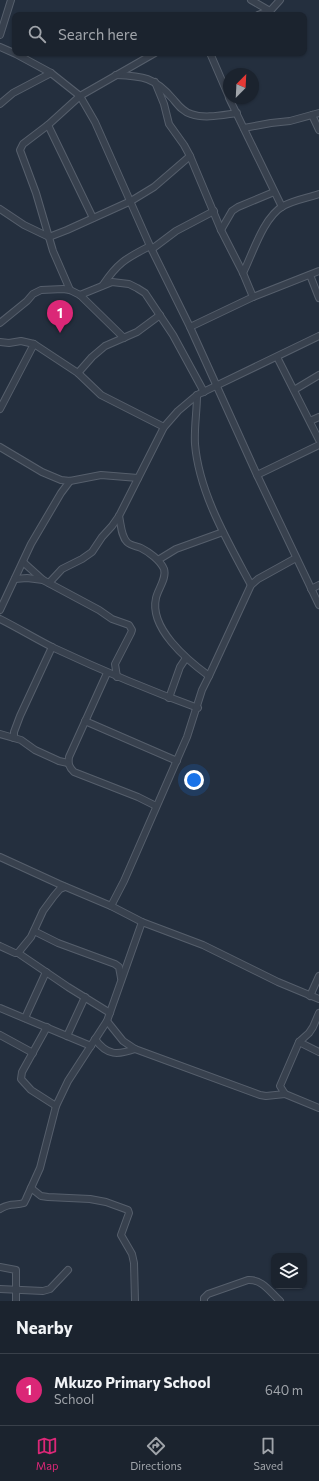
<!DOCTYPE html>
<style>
body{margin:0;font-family:Commissioner,sans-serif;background:#242b36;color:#f1f3f6}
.controls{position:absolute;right:12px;bottom:12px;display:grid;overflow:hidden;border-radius:8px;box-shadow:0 1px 3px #0004}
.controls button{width:36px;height:36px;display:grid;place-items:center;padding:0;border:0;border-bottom:1px solid #39404a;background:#1b232e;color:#f1f3f6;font:20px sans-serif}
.compass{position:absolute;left:223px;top:68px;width:36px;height:36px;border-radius:50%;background:#1b232e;box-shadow:0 1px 3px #0004;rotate:24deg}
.you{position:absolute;left:194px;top:780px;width:14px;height:14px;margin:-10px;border:3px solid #fff;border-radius:50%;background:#1a73e8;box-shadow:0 0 0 6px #1a73e833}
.badge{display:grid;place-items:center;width:26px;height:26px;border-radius:50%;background:#db2777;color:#fff;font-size:13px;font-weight:700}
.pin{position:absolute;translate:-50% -33px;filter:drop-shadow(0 1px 2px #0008)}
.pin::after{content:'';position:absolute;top:21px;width:14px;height:12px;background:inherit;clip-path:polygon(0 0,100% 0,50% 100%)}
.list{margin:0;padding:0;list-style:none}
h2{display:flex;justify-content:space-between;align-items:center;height:52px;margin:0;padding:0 16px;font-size:17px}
h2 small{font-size:13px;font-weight:400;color:#a0a4aa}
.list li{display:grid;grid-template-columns:26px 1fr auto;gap:12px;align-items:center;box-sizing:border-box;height:72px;padding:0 16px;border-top:1px solid #39404a}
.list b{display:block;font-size:15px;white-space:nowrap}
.list p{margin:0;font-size:13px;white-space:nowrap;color:#a0a4aa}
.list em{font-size:13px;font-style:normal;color:#a0a4aa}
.icon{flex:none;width:22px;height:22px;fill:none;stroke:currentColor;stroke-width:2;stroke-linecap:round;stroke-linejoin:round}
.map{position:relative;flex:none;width:319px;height:1301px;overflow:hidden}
.search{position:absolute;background:#1b232e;box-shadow:0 1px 3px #0004;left:12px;right:12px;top:12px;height:44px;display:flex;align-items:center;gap:10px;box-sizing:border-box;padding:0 14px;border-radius:8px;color:#a0a4aa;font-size:15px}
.sheet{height:124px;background:#1b232e}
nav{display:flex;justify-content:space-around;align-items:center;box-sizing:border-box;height:56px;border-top:1px solid #39404a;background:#1b232e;font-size:11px;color:#a0a4aa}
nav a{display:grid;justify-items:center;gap:2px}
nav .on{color:#db2777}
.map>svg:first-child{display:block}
</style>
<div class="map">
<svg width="319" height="1301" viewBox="0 0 319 1301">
<rect width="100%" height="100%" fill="#242f3e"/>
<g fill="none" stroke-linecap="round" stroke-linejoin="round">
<defs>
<g id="minor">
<polyline points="251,0 270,11"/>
<polyline points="258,15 271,10 280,0"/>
<polyline points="0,35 11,0"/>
<polyline points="0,47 16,54 51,73 80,96 95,122 150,246 190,327 257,475 319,605"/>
<polyline points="210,53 229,97"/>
<path d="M116 75C143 76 154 77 173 99 178 105 183 112 191 114 205 119 222 115 237 113"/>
<polyline points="155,82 164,104 169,124 184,145 190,156 221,230 243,273 253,297"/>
<polyline points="229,98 282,207"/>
<polyline points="0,104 13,93 51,73"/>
<polyline points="312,115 319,130"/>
<polyline points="48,125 93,218"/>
<polyline points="244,128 271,123 290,121 319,113"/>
<polyline points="0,209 24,225 49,237 67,230 131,201 154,187 190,156"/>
<polyline points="221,230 232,211 238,207 274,192"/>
<polyline points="152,249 176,231 214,211"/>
<path d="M243 273C253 253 263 218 283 206 294 200 307 198 319 194"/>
<polyline points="310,275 319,298"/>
<path d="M103 285C118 262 127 258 150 246"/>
<polyline points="70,290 53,251 36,193 20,150 23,144 48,125 80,96 155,53"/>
<polyline points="80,295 112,282 129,284 137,288 145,293 173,335 204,392"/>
<polyline points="0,323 27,301 33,294 41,290 63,289 70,290 80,295 124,338"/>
<polyline points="190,327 253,297 319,271"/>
<polyline points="0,342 9,343 21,341 34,344 78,373 101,395 164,427"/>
<polyline points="277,357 319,440"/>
<polyline points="78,373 92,357 105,346 137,332 160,315"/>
<polyline points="294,390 319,375"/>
<path d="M197 395C197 411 194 428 195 444 199 493 228 542 251 585"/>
<polyline points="0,409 34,344"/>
<polyline points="310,421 319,417"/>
<polyline points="0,447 42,472 61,480 70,481 101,475 138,478"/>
<polyline points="257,475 319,445"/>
<path d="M119 516C121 524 121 536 127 542 131 546 137 546 141 548 149 552 160 560 164 569 167 578 158 589 156 598 149 628 187 660 209 676"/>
<polyline points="158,560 176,549 223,532"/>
<polyline points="23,562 43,580"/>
<polyline points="15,579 27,578 43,580 99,610 112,619 129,625 132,630 131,633 115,664 117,677"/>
<polyline points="49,583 62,569 82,559 92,552 102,537 112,526 119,516 164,427 178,411 197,395 319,336"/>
<polyline points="311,589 319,585"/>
<polyline points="0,610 31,544 61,493 70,481"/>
<path d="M0 619C18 628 36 639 54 648 101 670 148 690 198 708"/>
<path d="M107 673 69 757C68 764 69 767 74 772L138 797 156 806"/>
<polyline points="169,698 180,667 186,658"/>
<polyline points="85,721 177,761"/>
<polyline points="0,734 21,740 35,750 59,761 68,763"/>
<polyline points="14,738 14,732 20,716 52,647"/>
<polyline points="0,857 59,884 111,906 142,922 203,945 278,982 319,999"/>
<polyline points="111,906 124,881 187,737 202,690 209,676 251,585 258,579 296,558"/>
<polyline points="34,931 58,943 115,964 119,967 121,978"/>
<polyline points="0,946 15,953 18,953 31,937 43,911 54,896 60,889 65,887"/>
<polyline points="18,953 68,987 110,1013"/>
<polyline points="310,996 319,976"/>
<polyline points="0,1008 91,1046"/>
<polyline points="319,1013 313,1027 309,1033 299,1042 280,1086 285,1094 319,1108"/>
<polyline points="25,1018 46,972"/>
<polyline points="107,1021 123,1041 135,1049 260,1095 266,1096 285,1094"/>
<polyline points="47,1027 22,1072 21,1079 31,1090 56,1106"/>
<polyline points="0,1035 33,1053"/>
<polyline points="67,1036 85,997"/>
<path d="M95 1039C107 1056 118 1055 135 1049"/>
<polyline points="299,1042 319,1052"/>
<polyline points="31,1188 41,1196 48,1197 90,1199 106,1202 128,1210 129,1213 121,1235 132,1254 134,1263 135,1301"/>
<path d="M0 1209C10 1202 15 1206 24 1203L26 1199 40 1168 56 1106 68 1081 107 1021 142 922"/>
<polyline points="0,1267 16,1270 16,1301"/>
<polyline points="0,1289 43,1291 50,1289 68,1270"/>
<path d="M204 1301V1298L208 1294 248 1280C262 1279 270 1292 280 1301"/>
</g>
</defs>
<use href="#minor" stroke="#565f6c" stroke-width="8"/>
<use href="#minor" stroke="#38414e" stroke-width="6"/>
</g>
</svg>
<div class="controls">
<button><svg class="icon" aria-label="layers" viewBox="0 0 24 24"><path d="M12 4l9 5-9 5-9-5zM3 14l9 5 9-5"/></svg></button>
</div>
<svg class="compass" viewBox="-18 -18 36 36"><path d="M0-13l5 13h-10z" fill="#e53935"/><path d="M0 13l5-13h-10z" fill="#a0a4aa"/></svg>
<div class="you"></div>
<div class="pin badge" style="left:60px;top:333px">1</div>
<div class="search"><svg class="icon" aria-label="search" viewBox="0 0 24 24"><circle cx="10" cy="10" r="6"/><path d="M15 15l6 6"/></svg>Search here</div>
</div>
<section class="sheet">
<h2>Nearby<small></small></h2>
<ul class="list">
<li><span class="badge">1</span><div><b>Mkuzo Primary School</b><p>School</p></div><em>640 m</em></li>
</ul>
</section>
<nav>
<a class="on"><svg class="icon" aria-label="map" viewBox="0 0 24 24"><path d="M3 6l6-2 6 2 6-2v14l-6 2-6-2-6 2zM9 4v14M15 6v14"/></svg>Map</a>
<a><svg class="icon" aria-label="directions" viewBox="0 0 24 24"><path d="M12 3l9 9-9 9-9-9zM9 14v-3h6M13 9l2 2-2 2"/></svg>Directions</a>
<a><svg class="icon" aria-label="saved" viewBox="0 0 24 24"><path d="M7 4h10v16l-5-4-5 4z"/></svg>Saved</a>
</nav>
